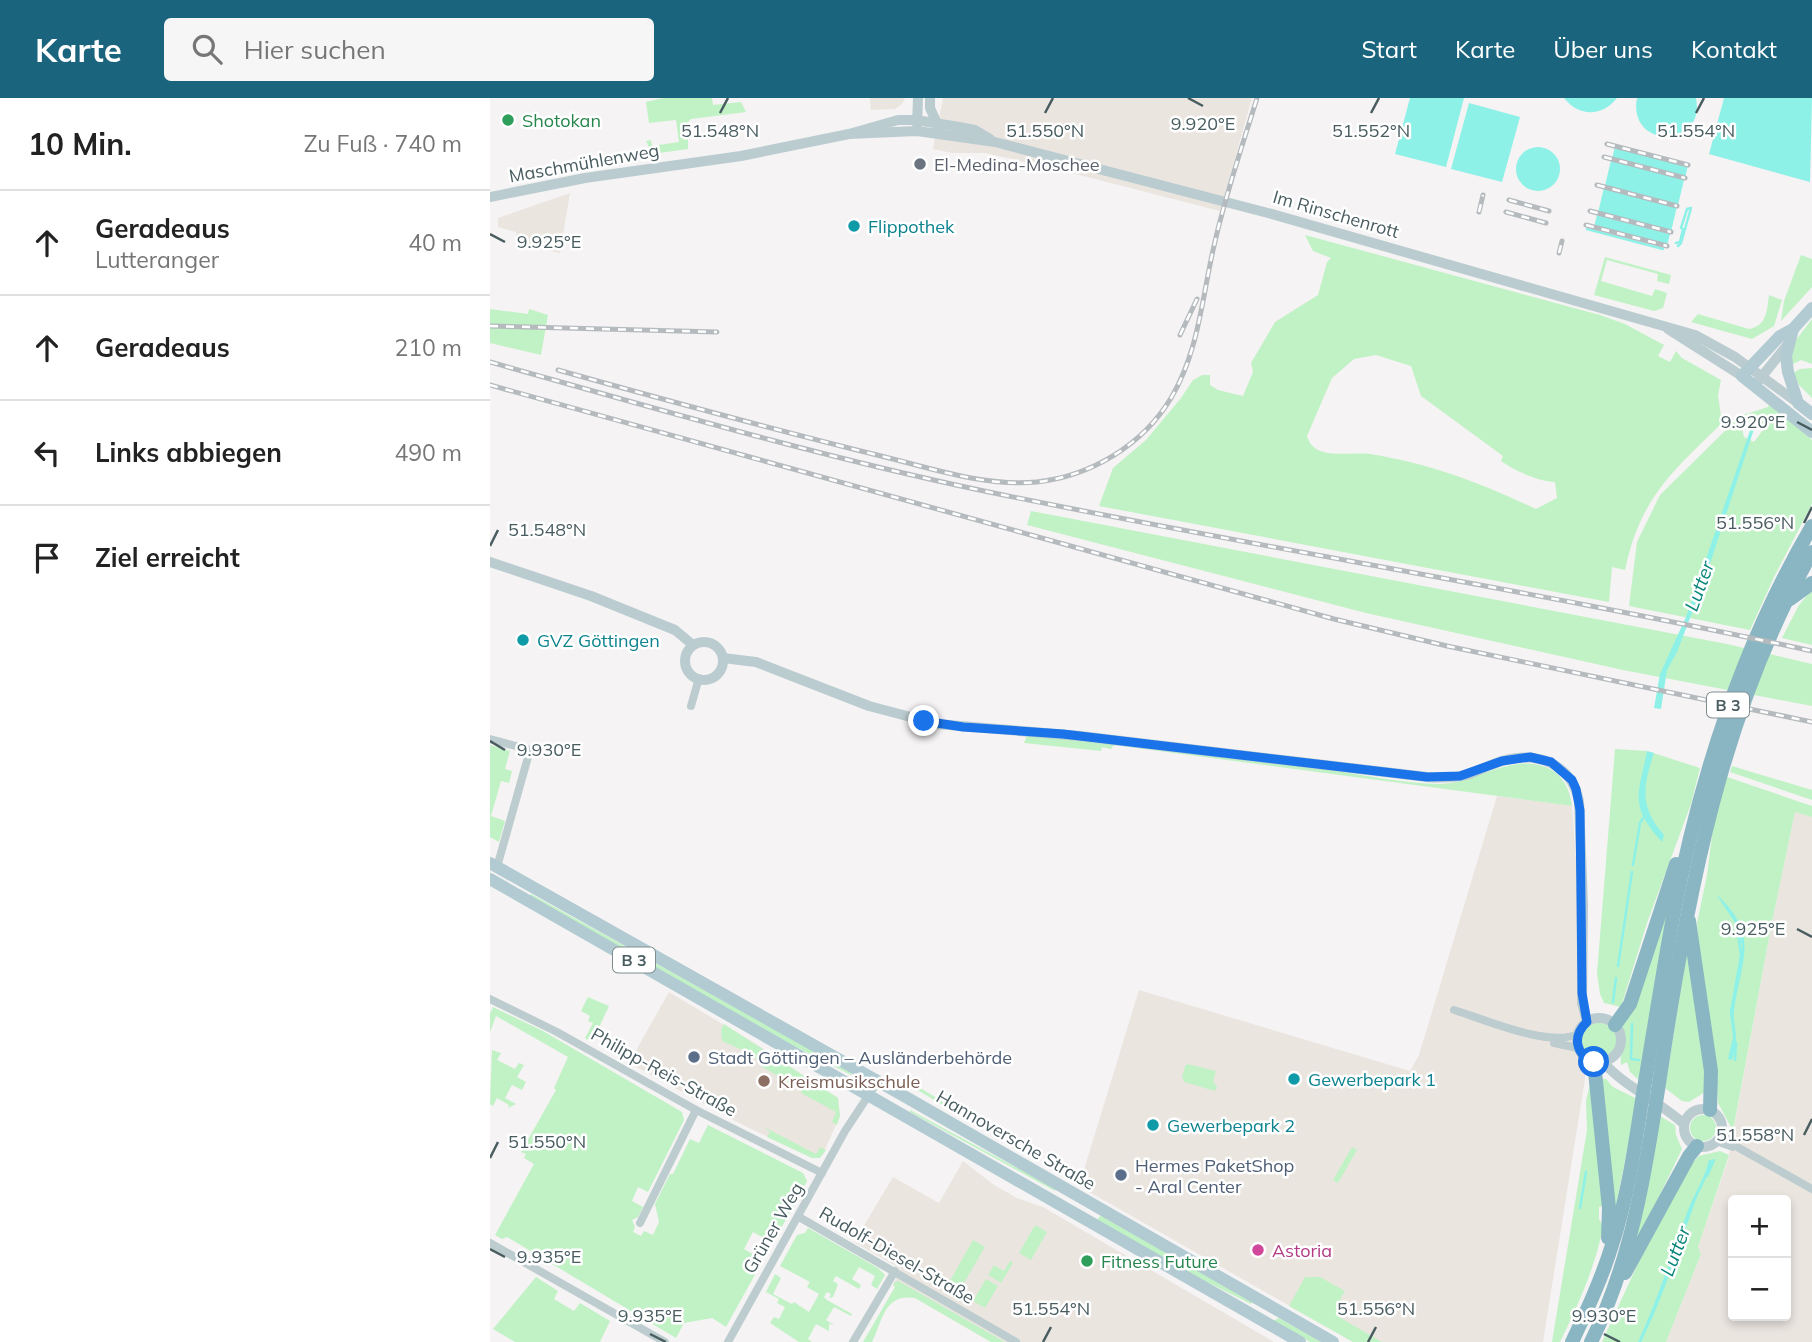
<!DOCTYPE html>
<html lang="de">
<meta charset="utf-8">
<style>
body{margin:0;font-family:Mulish,sans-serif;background:#f6f6f6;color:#222}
.controls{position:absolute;right:21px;bottom:21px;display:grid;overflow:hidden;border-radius:7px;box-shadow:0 4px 10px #0003}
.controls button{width:63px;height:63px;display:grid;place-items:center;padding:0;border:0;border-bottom:2px solid #e0e0e0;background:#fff;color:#222;font:35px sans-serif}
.stop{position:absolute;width:21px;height:21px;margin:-16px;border:5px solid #1a73e8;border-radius:50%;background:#fff}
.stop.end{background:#1a73e8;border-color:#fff;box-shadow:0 2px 7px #0008}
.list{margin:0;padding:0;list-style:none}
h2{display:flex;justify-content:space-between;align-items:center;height:91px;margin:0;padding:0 28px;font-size:30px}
h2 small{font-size:23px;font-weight:400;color:#767676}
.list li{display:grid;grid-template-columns:46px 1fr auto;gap:21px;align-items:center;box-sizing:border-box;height:105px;padding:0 28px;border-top:2px solid #e0e0e0}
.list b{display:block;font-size:26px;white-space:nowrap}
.list p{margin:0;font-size:23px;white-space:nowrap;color:#767676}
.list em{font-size:23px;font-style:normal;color:#767676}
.icon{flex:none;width:38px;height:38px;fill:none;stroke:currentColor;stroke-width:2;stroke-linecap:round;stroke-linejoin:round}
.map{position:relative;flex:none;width:1322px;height:1244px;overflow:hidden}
header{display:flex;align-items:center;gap:42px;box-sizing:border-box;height:98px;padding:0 35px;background:#1b647e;color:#fff}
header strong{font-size:33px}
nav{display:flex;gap:38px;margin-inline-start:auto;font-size:24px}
.search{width:490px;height:63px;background:#f6f6f6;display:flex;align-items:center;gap:18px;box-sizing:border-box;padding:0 24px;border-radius:7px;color:#767676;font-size:26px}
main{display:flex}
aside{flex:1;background:#fff}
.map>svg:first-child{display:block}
</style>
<header>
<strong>Karte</strong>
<div class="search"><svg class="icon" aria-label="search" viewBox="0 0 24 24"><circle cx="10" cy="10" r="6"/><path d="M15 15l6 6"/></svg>Hier suchen</div>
<nav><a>Start</a><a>Karte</a><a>Über uns</a><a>Kontakt</a></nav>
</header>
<main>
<aside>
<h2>10 Min.<small>Zu Fuß · 740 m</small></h2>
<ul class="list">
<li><svg class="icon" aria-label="ahead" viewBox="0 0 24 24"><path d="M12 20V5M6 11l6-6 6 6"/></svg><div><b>Geradeaus</b><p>Lutteranger</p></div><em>40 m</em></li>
<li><svg class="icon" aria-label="ahead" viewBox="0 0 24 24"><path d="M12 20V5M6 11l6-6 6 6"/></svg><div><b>Geradeaus</b></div><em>210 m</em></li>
<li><svg class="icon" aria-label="left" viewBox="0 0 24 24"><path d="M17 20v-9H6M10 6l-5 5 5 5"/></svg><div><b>Links abbiegen</b></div><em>490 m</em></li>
<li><svg class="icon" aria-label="arrive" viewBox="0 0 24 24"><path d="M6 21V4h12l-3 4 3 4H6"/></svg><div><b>Ziel erreicht</b></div></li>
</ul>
</aside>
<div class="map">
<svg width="1322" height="1244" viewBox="0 0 1322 1244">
<rect width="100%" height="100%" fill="#f5f3f3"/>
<g fill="#ebe5e0" fill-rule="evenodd">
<polygon points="380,0 415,0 412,6 405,11 381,12"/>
<polygon points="453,0 762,0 730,113 562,70 495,55 462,55 443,51"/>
<polygon points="80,95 70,155 27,146 26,134 8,129 8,120"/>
<polygon points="1007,698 1082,708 1087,776 1095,981 1053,1244 863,1244 589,1088 649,892 920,973 929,957"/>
<path d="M1305 714 1322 719V1244H1176L1211 1156 1208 1149 1238 1062 1282 824ZM1243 1102H1296V1218H1243Z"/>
<polygon points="179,894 266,946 348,1000 350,1018 332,1058 322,1060 253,1027 139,965"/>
<polygon points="473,1063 504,1087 527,1100 553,1109 784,1244 501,1244 470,1226 403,1187 411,1171 364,1144 403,1079 449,1105"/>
</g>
<g fill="#c1f2c5" fill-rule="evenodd">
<polygon points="173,0 222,0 223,7 251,4 256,14 201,21 198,24 198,51 162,56 156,43 161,42 162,48 189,44 186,22 159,25 156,4"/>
<path d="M815 137 1110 217 1135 226 1174 247 1168 258 1180 264 1186 253 1192 260 1231 282 1228 297 1232 325C1182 374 1150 400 1135 472L1122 469 1119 504 609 408 623 370 656 342 691 300 703 282 712 277H720V287L728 292 753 298 763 274 761 265 785 224 828 197 837 164 841 160 823 153ZM886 257 921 268 931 298 1013 358 1011 363C1025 373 1048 383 1065 384L1067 400 1046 411C990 385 942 366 880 356 860 353 824 364 817 338L842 280 864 261Z"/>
<polygon points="1311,157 1322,161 1322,189 1291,223 1294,203"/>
<polygon points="1115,159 1181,177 1179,186 1167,183 1168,176 1117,162 1111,183 1162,198 1165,191 1177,195 1173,210 1164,213 1104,197"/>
<path d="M1279 197 1292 202 1284 228 1262 241 1201 224 1208 216 1259 231C1277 228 1277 212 1279 197Z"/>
<polygon points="0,211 38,216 39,211 58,217 51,257 0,245"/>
<polygon points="1322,221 1322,266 1311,262 1301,267 1303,246"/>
<polygon points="1322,270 1322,300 1309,287 1303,275 1310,271"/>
<path d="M1280 306 1322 342V406L1284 479 1260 532 1139 508 1147 444 1170 397 1250 318 1278 309ZM1260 323 1275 329 1264 344 1254 339 1251 326Z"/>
<polygon points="541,413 1237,546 1322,566 1322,608 1133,572 876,515 537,427"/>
<polygon points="1322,492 1322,547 1292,540 1309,507"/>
<path d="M537 637C628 647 720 657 812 668 856 673 905 685 949 686 985 686 1017 657 1052 668 1071 673 1080 690 1082 708L624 647 621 651 612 649 611 653 534 645Z"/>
<polygon points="0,647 20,653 15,671 22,673 19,685 11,683 1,718 15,723 9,744 0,739"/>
<polygon points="1125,651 1157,653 1210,670 1201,706 1157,825 1131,909 1114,905 1110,896 1107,876"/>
<polygon points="1242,668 1322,692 1322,702 1240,674"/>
<polygon points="1237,679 1322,708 1322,719 1305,714 1282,824 1243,1033 1228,1005 1226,970 1208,844 1207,825 1217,777 1224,722"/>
<polygon points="41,796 363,975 361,977 292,942 39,798"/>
<path d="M1181 796 1150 983 1140 974 1137 964 1131 967C1129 951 1139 945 1130 927Z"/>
<polygon points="1197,851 1216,977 1215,994 1199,1004 1192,1003 1175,990"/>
<polygon points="98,899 119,908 102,944 95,940 103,925 98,923 100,918 91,913"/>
<polygon points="3,909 53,933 192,1014 194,1022 158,1094 148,1089 142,1103 153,1109 148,1119 142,1122 145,1129 143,1134 151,1138 154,1133 163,1137 169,1124 165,1106 180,1076 183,1076 200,1041 209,1045 218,1027 313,1075 317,1083 283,1145 263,1134 254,1151 273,1162 236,1229 222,1220 194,1225 186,1240 17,1139 12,1141 5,1137 44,1066 34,1060 36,1056 31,1054 66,992 64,990 78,959 6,918 0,934 0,916"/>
<circle cx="1109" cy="943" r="18"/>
<polygon points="234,926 348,1000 350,1018 347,1027 342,1024 346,1014 311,995 312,993 271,968 272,965 257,954 232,943 231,931"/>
<polygon points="2,952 11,955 7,962 25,971 29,965 34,967 27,979 36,984 32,992 22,987 15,1000 26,1006 18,1010 19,1007 7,1000 3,1008 0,1006"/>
<polygon points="697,966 726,973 723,983 727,989 725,993 694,984 692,979 695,968"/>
<polygon points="1109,981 1116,981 1123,989 1147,1001 1124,1118"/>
<path d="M1101 982 1113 1108 1109 1109V1121L1113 1128C1106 1168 1088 1207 1070 1244H1062L1097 1032 1096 1003Z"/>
<polygon points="427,988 478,1019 481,1015 484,1016 479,1023 426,991"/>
<polygon points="420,1012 566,1091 565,1093 420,1014"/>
<circle cx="1213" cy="1030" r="13"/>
<polygon points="1170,1018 1185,1027 1186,1037 1192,1051 1147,1144 1145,1143"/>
<polygon points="274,1029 326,1056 330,1049 336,1052 330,1060 322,1060 277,1039 280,1034"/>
<polygon points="862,1049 867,1052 848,1085 843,1082"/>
<polygon points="1230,1053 1239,1057 1208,1149 1211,1156 1176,1244 1112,1244 1151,1159 1198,1070 1209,1058"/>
<polygon points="611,1117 762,1204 761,1206 687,1169 607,1122"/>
<polygon points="545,1127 557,1134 541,1162 529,1155"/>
<polygon points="318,1130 388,1170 395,1177 387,1191 381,1187 385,1178 369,1169 362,1181 371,1187 369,1191 346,1178 343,1183 348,1186 343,1199 339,1200 341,1196 337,1194 334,1199 337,1202 362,1216 361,1218 344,1209 336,1222 344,1227 339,1226 339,1233 326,1226 318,1241 322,1244 309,1244 280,1225 284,1219 289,1221 295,1209 287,1205 289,1201 276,1194 285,1176 291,1180 283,1196 302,1206 304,1204 319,1214 329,1196 317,1189 320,1184 290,1168 307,1137 315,1135"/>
<polygon points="483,1142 495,1149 468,1195 457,1188"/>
<polygon points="520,1163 523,1165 511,1185 498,1177 504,1167 514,1173"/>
<polygon points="46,1179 68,1193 64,1201 84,1213 90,1205 120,1223 110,1244 25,1244 3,1231"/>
<polygon points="815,1179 830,1179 855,1193 850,1201 856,1205 849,1219 892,1244 863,1244 799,1208"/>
<polygon points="496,1181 508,1188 495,1210 483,1203"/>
<path d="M409 1183 412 1185 515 1244H501L425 1200C394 1195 393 1222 382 1244H373L405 1189 403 1187 405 1184Z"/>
<polygon points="789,1220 832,1244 820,1244 783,1223"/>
</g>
<g fill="#8df1e8">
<polygon points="920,0 974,0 956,69 905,56"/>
<path d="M1074 0H1127C1112 19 1089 19 1074 0Z"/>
<path d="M1147 0H1206C1216 52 1137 51 1147 0Z"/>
<polygon points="1234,0 1322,0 1320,84 1219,56"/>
<polygon points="979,5 1030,19 1012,84 961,71"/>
<polygon points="1125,48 1198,67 1195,80 1122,61"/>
<circle cx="1048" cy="71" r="22"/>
<polygon points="1121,62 1194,82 1188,107 1115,88"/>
<polygon points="1114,89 1187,108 1181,134 1108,115"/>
<polygon points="1107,117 1180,136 1177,148 1104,129"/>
<polygon points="1263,324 1266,325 1215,481 1187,554 1177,572 1171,611 1164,610 1170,576 1196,519"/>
<path d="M1157 653 1164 655C1153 688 1149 709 1174 737L1172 744C1139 707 1148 698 1157 653Z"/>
<path d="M1226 796C1272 838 1250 863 1244 913 1243 922 1246 931 1246 940 1247 947 1244 955 1242 962L1238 961 1243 939 1240 916 1252 850 1248 829Z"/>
<path d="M1219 1062H1222C1219 1078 1209 1092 1204 1107 1187 1154 1173 1200 1151 1244H1148C1168 1201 1182 1156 1198 1112 1205 1094 1215 1080 1219 1062Z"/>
</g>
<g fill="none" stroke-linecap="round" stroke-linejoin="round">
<g stroke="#8df1e8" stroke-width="2.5">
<polyline points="1097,131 1173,151"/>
<polyline points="1186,145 1190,144 1193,131"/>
<polyline points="1188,148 1191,145 1201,110 1197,111 1191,130"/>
<polyline points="1143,767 1150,725 1153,720"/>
<polyline points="1128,868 1142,774"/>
<polyline points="1123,904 1126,880"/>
<polyline points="1241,914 1251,858 1247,827"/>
<polyline points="1142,926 1141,961 1149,962"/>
<polyline points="1245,962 1246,945"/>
<polyline points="1217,1078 1224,1062"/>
<polyline points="1090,1110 1096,1074"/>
</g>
<g stroke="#bdcdcf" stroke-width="8">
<polyline points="201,608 209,580"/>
<polyline points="0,641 40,652 7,769"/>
<polyline points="0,901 67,934 206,1012 332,1075"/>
<path d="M964 912C994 921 1059 950 1088 936"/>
<polyline points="1064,945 1088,950"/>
<polyline points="1231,1035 1249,1050 1322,1091"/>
<polyline points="1226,1043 1243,1049"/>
<polyline points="309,1119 526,1244"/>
<polyline points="150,1125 206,1012"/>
<polyline points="0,1145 175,1244"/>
<polyline points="238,1244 355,1033 388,983"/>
<polyline points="363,1244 405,1173"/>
</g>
<g stroke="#bbccd1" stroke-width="10">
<polyline points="440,0 440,10 449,30"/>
<polyline points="427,26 428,0"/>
<polyline points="359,36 427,33 505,44 778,115 1205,237 1245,259 1308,305"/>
<polyline points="0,99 95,80 251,58 359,36 408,22 426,22 469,29 485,32 500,41"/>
<polyline points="1178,231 1252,278"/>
<polyline points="1269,282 1298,246"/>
<polyline points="0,464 101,498 185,532 203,547"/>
<circle cx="214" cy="563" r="19"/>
<path d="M233 560 266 564 379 608 447 626 590 638 937 679C950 680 963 680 976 677 988 673 999 667 1012 663 1047 653 1081 665 1089 703L1093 807 1092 905 1097 924"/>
<circle cx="1109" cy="942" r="22"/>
<path d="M1113 964C1136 990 1169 1003 1194 1026"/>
<circle cx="1213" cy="1030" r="19"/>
</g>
<g stroke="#b2cbd2" stroke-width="12">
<polyline points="1322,210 1303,231 1290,238 1252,278 1322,334"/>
<polyline points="1303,231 1296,258 1298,274 1308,305 1322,316"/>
<polyline points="0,765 407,994 843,1244"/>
<polyline points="0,781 810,1244"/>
</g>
<g stroke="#89b6c2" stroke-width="14">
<polyline points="1300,501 1322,485"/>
<polyline points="1199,823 1221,973 1220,1012"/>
<polyline points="1125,927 1140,906 1186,766"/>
<polyline points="1104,964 1119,1110 1118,1140"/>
<polyline points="1135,1175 1199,1058 1207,1048"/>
<path d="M1082 1244C1097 1212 1112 1180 1122 1147 1138 1098 1145 1047 1153 996 1163 937 1172 878 1183 819 1209 682 1251 549 1322 428"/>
<path d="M1101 1244C1151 1144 1161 1030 1179 921 1205 759 1240 599 1322 454"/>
</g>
<defs>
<g id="rail">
<polyline points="1117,46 1198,67"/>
<polyline points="1114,59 1195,80"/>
<polyline points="1107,87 1187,108"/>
<polyline points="1019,102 1059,113"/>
<polyline points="1100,113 1181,134"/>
<polyline points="989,114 993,97"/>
<polyline points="1016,114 1056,125"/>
<polyline points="1096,127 1177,148"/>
<polyline points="1069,155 1072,143"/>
<polyline points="0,228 227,234"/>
<polyline points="690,237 707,201"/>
<path d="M0 264C164 310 327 358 494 393 769 450 1047 493 1322 553"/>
<path d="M68 272C175 302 282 331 391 358 441 370 494 389 547 384 601 378 653 347 681 300 709 253 712 199 724 148 735 98 752 49 767 0"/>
<polyline points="0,287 844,521 957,548 1322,624"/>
</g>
</defs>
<use href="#rail" stroke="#b4babd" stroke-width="5"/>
<use href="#rail" stroke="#fff" stroke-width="2.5" stroke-dasharray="8" stroke-linecap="butt"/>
</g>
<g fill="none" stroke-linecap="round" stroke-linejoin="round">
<path stroke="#1a73e8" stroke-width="9" d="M434 623 473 629 573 636 937 679 970 678 1012 663 1040 659 1061 664 1082 682 1086 691 1090 712 1092 895 1097 924C1082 938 1085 956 1104 964"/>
</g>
<path fill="none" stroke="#495d61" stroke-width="2.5" d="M698 0 713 8M230 15 238 0M555 15 563 0M881 15 889 0M1206 15 1214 0M0 136 15 144M1307 324 1322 332M1314 425 1322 409M0 448 8 432M0 643 15 652M1307 831 1322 839M1314 1037 1322 1021M0 1060 8 1044M0 1151 15 1159M160 1236 176 1244M1114 1236 1130 1244M553 1244 561 1229M878 1244 886 1229"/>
<g fill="#2e9e5b" stroke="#fff" stroke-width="2.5">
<circle cx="18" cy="22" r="7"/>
<circle cx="597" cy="1163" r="7"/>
</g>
<circle fill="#6b7280" stroke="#fff" stroke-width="2.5" cx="430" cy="66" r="7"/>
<g fill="#0f9aa8" stroke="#fff" stroke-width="2.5">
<circle cx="364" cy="128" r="7"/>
<circle cx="33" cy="542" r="7"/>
<circle cx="804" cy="981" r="7"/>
<circle cx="663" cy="1027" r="7"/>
</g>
<g fill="#5c6f8a" stroke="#fff" stroke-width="2.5">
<circle cx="204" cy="959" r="7"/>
<circle cx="631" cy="1077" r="7"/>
</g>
<circle fill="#8d6e63" stroke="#fff" stroke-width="2.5" cx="274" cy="983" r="7"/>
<circle fill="#d1479c" stroke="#fff" stroke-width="2.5" cx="768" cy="1152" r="7"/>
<g text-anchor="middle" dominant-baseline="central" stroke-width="5" stroke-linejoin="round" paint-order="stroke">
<g fill="#fff" stroke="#808e90" stroke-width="2">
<rect x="1217" y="594.5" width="42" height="25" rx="5"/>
<rect x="123" y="849.5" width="42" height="25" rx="5"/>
</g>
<g font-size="16" font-weight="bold" fill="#495d61">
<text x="1238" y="607">B 3</text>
<text x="144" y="862">B 3</text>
</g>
<g font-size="18" fill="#27864d" stroke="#fff" text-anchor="start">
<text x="32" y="22">Shotokan</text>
<text x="611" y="1163">Fitness Future</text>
</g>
<g font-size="18" fill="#495d61" stroke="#fff">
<text transform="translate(94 65) rotate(-10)">Maschmühlenweg</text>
<text transform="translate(846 116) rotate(16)">Im Rinschenrott</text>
<text transform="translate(174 974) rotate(29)">Philipp-Reis-Straße</text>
<text transform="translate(526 1042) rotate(30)">Hannoversche Straße</text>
<text transform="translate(283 1130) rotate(-60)">Grüner Weg</text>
<text transform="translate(407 1157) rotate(30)">Rudolf-Diesel-Straße</text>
</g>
<g font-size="18" fill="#5b616d" stroke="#fff" text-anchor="start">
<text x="444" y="66">El-Medina-Moschee</text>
</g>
<g font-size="18" fill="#0d838f" stroke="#fff" text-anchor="start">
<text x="378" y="128">Flippothek</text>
<text x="47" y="542">GVZ Göttingen</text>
<text x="818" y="981">Gewerbepark 1</text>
<text x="677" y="1027">Gewerbepark 2</text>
</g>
<g font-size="18" fill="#4e5e75" stroke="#fff" text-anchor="start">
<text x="218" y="959">Stadt Göttingen – Ausländerbehörde</text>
<text x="645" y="1067">Hermes PaketShop<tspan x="645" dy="21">- Aral Center</tspan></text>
</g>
<g font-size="18" fill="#785e54" stroke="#fff" text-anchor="start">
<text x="288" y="983">Kreismusikschule</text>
</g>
<g font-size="18" fill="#b23c85" stroke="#fff" text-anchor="start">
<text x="782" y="1152">Astoria</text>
</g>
<g font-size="19" font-style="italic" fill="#09857b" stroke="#fff">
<text transform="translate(1209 488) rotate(-70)">Lutter</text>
<text transform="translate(1185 1153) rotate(-69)">Lutter</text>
</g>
</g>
<g font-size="18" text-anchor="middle" fill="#495d61" stroke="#fff" stroke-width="5" stroke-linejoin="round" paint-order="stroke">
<text x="713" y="32">9.920°E</text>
<text x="230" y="39">51.548°N</text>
<text x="555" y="39">51.550°N</text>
<text x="881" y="39">51.552°N</text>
<text x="1206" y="39">51.554°N</text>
<text x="59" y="150">9.925°E</text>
<text x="1263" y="330">9.920°E</text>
<text x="1265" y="431">51.556°N</text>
<text x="57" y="438">51.548°N</text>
<text x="59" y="658">9.930°E</text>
<text x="1263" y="837">9.925°E</text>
<text x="1265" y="1043">51.558°N</text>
<text x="57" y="1050">51.550°N</text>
<text x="59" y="1165">9.935°E</text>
<text x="561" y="1217">51.554°N</text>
<text x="886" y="1217">51.556°N</text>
<text x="160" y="1224">9.935°E</text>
<text x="1114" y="1224">9.930°E</text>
</g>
</svg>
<div class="controls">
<button>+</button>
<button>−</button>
</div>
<div class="stop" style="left:1104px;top:964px"></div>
<div class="stop end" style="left:434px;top:623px"></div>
</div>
</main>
